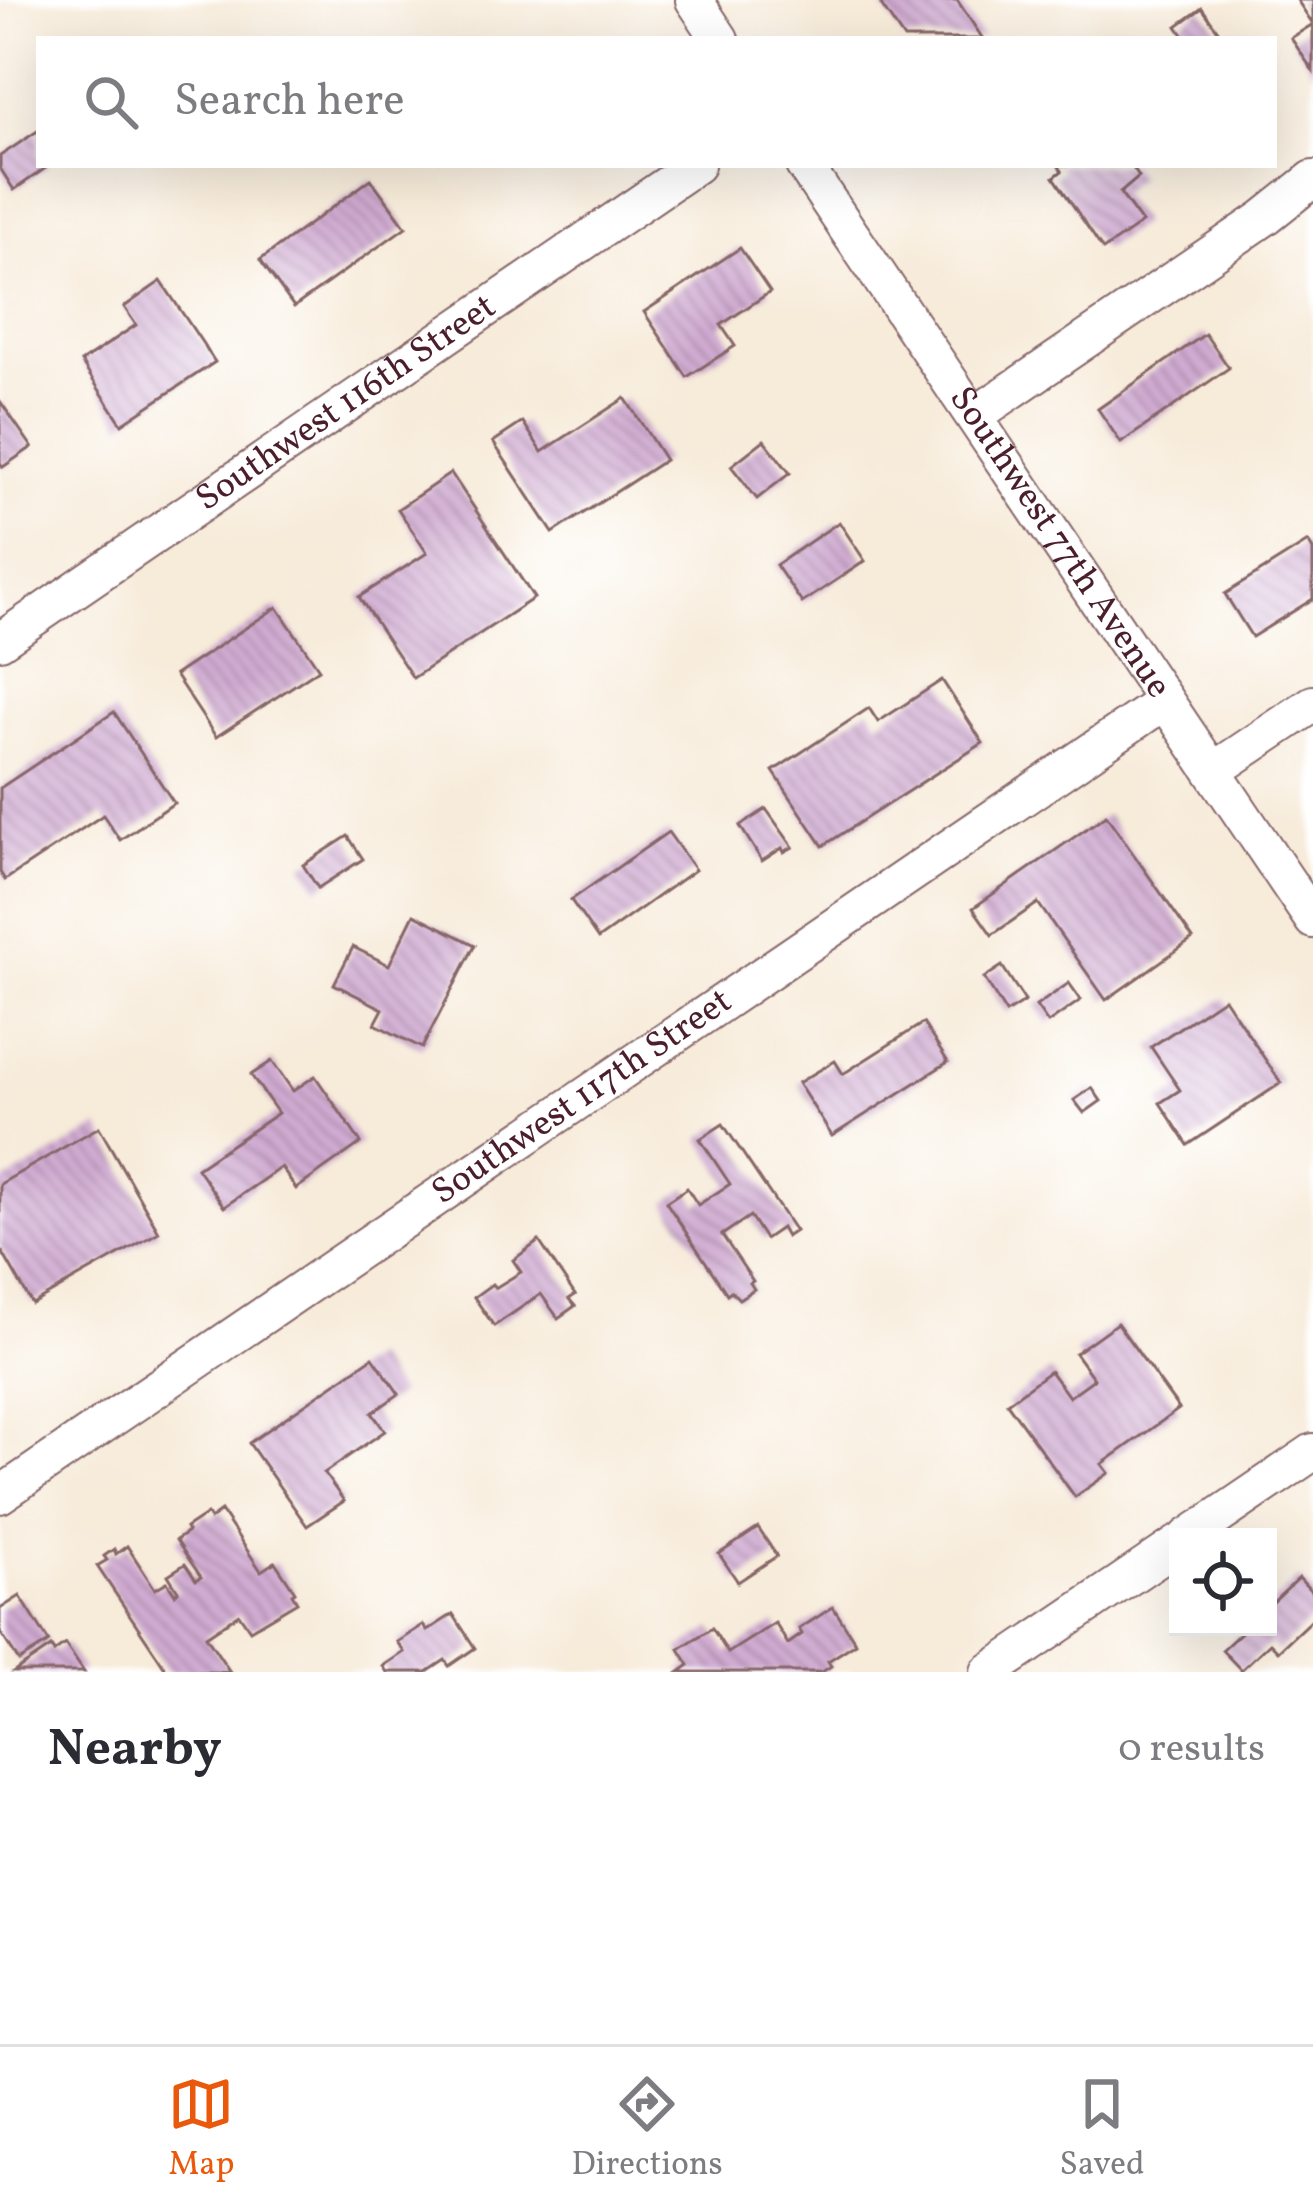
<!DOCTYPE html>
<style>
body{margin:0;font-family:Vollkorn,serif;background:#f2f2f3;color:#2b2b33}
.controls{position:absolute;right:36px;bottom:36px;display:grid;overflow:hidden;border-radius:0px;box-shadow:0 12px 48px #0002}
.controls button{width:108px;height:108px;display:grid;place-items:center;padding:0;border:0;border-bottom:3px solid #e1e1e2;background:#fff;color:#2b2b33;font:60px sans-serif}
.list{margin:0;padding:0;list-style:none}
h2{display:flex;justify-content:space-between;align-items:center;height:156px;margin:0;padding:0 48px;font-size:51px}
h2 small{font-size:39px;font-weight:400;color:#7c7c81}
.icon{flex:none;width:66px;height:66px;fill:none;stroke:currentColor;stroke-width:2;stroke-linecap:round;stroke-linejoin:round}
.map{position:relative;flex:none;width:1313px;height:1672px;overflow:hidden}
.search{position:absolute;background:#fff;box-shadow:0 12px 48px #0002;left:36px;right:36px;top:36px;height:132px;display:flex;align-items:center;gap:30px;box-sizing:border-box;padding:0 42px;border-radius:0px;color:#7c7c81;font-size:45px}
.sheet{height:372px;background:#fff}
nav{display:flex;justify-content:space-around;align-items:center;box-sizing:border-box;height:168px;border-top:3px solid #e1e1e2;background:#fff;font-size:33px;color:#7c7c81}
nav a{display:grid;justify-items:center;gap:6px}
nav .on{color:#ea580c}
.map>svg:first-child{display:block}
</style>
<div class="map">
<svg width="1313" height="1672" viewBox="0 0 1313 1672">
<defs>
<pattern id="building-back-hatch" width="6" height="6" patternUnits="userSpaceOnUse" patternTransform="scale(3)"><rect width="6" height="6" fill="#d0abd2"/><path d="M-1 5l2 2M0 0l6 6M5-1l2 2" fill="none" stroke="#ab8bab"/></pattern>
</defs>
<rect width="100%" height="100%" fill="#fff"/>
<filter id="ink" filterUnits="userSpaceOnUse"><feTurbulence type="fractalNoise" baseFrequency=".00833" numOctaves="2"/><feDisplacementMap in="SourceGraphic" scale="24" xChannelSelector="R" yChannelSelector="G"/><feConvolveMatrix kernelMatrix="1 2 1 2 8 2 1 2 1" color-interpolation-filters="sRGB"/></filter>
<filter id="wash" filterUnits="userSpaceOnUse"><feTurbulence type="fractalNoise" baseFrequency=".004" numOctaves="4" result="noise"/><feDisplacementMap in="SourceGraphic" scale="48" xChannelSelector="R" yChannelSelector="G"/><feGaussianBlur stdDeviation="2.7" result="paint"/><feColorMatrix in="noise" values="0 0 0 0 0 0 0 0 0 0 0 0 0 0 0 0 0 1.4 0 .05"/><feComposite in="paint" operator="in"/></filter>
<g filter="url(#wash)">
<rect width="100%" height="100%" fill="#f7ebd9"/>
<g id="blocks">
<g fill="url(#building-back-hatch)">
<polygon points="888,0 957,0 983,39 904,39 881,5"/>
<polygon points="1297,0 1313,0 1313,71 1291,38 1313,24"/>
<polygon points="1202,8 1224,39 1186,39 1177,26"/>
<polygon points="39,130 39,165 50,165 14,190 0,168 0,156"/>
<polygon points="1058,165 1131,165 1139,177 1120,193 1142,223 1103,250 1054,177 1062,171"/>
<polygon points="371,179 406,227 294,307 260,260"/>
<polygon points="740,248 770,292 721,325 735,346 687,377 644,312"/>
<polygon points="161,281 215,362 122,424 81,362 136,325 124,307"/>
<polygon points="1205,334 1229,368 1121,443 1098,409"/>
<polygon points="625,398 665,460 553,533 493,442 523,422 542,452"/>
<polygon points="0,401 32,447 3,467 0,463"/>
<polygon points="764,440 790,473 757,499 731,466"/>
<polygon points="451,473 534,598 413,678 359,597 427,553 398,509"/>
<polygon points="839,522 865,561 802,603 776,565"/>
<polygon points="1308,542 1313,550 1313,599 1252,637 1225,594"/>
<polygon points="277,607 319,669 216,737 175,675"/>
<polygon points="942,680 983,743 823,846 773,771 869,708 878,722"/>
<polygon points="114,712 174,803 120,840 103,815 5,880 0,872 0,788"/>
<polygon points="766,809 793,847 784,852 782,848 762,861 740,826"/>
<polygon points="1106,815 1193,939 1106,1000 1038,903 992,935 973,908"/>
<polygon points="668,832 695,870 598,939 571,900"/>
<polygon points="348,836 363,859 318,888 303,865"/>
<polygon points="414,914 475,945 422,1048 375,1024 383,1009 334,984 353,947 389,965"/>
<polygon points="1002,966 1025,1001 1006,1013 984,978"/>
<polygon points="1069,983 1081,1000 1048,1023 1036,1006"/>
<polygon points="1224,998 1281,1083 1188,1145 1160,1103 1180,1090 1151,1047"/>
<polygon points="923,1023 948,1062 832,1136 798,1083 835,1061 843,1074"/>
<polygon points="272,1061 293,1091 315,1076 361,1143 296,1189 281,1167 224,1207 197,1168 278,1113 251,1075"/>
<polygon points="1092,1088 1101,1101 1084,1113 1074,1100"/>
<polygon points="723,1124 795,1231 786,1237 781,1228 765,1239 750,1216 722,1235 753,1281 750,1283 754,1289 739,1299 731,1291 727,1294 666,1202 687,1188 698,1205 730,1184 700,1139"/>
<polygon points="99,1127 159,1232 32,1304 0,1248 0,1184"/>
<polygon points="539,1241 575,1295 569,1299 575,1306 558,1318 541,1294 494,1326 474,1297 492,1284 495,1288 521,1272 513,1260"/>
<polygon points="1117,1323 1179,1409 1102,1464 1109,1473 1075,1497 1007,1403 1050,1371 1069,1397 1094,1379 1075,1353"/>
<polygon points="373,1357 399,1394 372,1413 385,1431 324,1473 344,1501 307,1526 249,1443"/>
<polygon points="221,1511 261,1571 275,1562 295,1592 292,1594 297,1602 250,1630 239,1614 206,1636 230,1672 168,1672 97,1566 107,1560 104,1556 114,1549 116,1554 127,1546 155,1589 167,1582 175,1594 178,1591 168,1575 185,1564 196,1580 201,1577 176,1540 188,1532 186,1528 207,1514 210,1519"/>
<polygon points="758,1528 777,1556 738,1582 719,1554"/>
<polygon points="1299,1578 1313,1593 1313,1618 1278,1651 1270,1643 1241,1670 1222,1650 1247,1627 1268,1627 1268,1607"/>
<polygon points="20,1596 49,1642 19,1661 0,1632 0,1609"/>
<polygon points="833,1607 856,1643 828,1661 831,1666 822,1672 679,1672 689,1665 679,1649 712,1628 728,1653 775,1623 788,1644 802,1634 799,1629"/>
<polygon points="453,1614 475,1648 449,1666 445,1660 427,1672 387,1672 383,1666 404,1652 397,1642 423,1625 427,1631"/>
<polygon points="65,1644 84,1672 14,1672 51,1647 54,1652"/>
</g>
</g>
</g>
<g filter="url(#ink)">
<use href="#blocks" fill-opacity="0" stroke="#876668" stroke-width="3"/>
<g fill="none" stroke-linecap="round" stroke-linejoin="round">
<defs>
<g id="minor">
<polyline points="694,0 720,39"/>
<path id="s1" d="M804 165 1313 920"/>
<polyline points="974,416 1264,218 1313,179"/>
<path id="s2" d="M0 641 696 165"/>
<polyline points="1213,771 1313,704"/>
<path id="s3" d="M0 1495 1165 701"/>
<polyline points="1188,1537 1313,1452"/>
<polyline points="989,1672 1178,1544"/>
</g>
</defs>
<use href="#minor" stroke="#876668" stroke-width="40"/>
<use href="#minor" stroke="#fff" stroke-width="36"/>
</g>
</g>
<g text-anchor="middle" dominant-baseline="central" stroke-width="12" stroke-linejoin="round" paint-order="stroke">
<g font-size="36" fill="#4a1f2b" stroke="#fff">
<text stroke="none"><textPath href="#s2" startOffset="420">Southwest 116th Street</textPath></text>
<text stroke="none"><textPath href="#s1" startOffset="456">Southwest 77th Avenue</textPath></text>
<text stroke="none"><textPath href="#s3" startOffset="705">Southwest 117th Street</textPath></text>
</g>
</g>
</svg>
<div class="controls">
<button><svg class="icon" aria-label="locate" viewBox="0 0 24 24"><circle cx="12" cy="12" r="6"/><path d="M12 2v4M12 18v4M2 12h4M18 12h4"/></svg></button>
</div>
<div class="search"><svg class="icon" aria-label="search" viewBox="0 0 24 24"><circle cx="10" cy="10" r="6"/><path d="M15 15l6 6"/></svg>Search here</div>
</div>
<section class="sheet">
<h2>Nearby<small>0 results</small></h2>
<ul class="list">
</ul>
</section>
<nav>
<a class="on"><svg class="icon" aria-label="map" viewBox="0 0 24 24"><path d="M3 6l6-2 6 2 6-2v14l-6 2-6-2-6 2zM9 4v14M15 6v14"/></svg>Map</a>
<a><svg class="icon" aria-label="directions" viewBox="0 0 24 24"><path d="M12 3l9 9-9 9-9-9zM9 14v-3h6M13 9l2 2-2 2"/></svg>Directions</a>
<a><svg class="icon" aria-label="saved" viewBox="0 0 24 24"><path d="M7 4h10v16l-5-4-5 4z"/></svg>Saved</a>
</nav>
